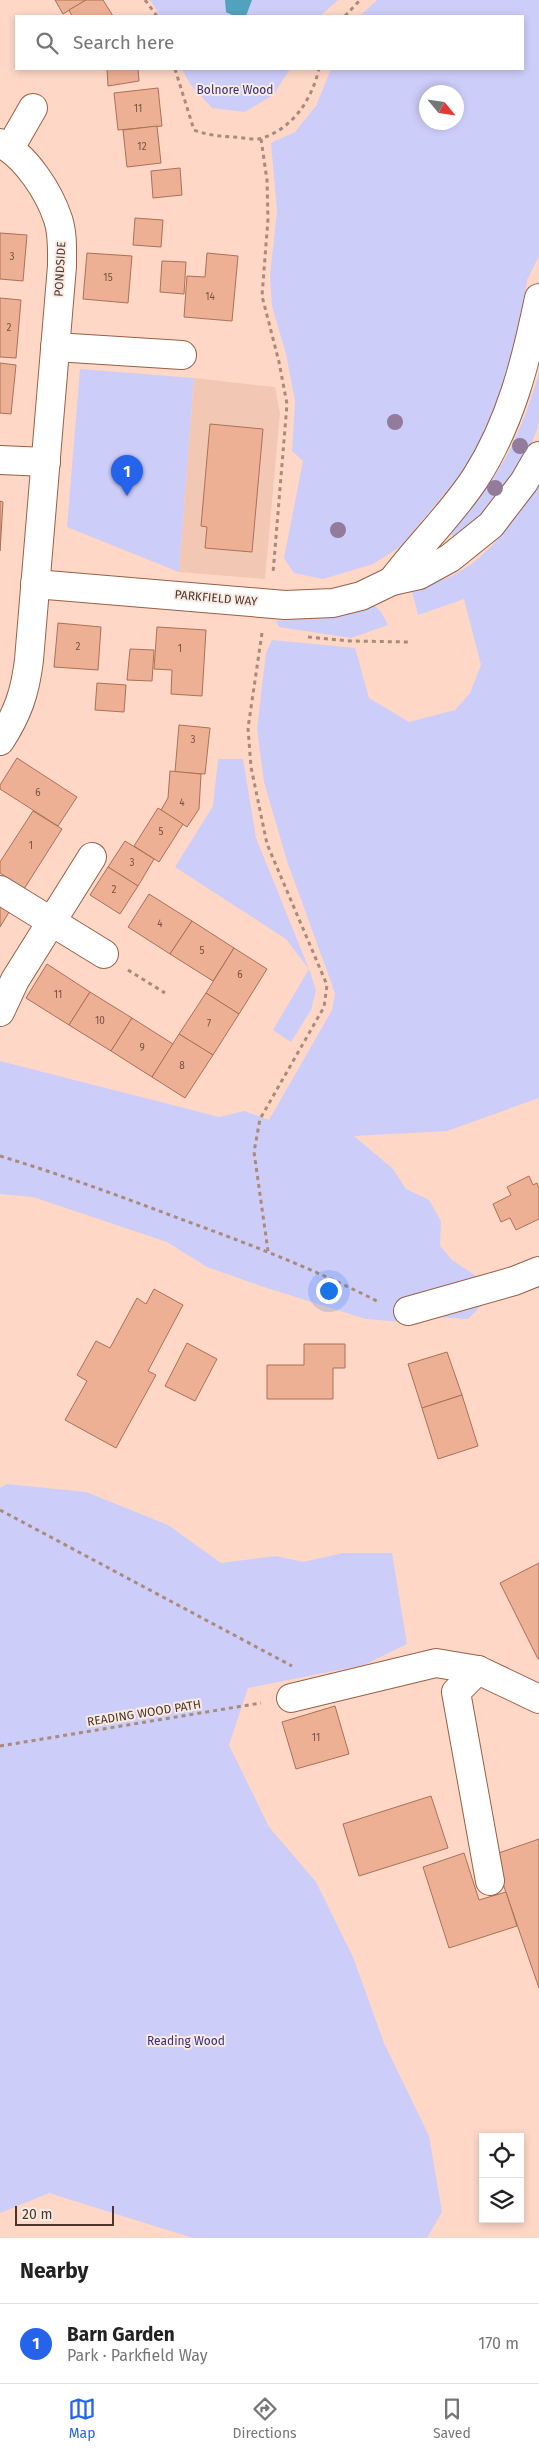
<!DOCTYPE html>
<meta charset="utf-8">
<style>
body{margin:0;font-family:"Fira Sans",sans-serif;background:#f2f2f2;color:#222}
.controls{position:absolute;right:15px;bottom:15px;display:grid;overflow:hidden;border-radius:0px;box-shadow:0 2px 8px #0003}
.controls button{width:45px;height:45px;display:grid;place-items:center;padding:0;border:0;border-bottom:1px solid #e0e0e0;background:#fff;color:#222;font:25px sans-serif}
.compass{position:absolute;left:419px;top:85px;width:45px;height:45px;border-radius:50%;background:#fff;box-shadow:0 2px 8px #0003;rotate:119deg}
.scale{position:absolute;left:15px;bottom:12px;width:99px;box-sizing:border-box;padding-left:5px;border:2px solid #4e3529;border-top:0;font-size:14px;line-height:18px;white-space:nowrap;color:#4e3529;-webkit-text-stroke:4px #f8ebe5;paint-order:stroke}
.you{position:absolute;left:328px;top:1290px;width:18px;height:18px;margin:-12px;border:4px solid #fff;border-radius:50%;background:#1a73e8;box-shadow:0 0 0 8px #1a73e833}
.badge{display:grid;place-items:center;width:32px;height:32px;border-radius:50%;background:#2563eb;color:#fff;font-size:16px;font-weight:700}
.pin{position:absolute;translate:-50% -41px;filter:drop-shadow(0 1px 2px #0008)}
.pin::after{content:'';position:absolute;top:26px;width:18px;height:15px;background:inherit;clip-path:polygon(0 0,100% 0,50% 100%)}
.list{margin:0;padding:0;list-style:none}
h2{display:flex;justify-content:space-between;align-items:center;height:65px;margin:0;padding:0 20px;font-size:21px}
h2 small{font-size:16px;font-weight:400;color:#767676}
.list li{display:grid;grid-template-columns:32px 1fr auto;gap:15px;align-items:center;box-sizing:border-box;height:80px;padding:0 20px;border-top:1px solid #e0e0e0}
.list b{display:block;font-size:19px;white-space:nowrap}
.list p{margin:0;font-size:16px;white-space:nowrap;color:#767676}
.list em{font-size:16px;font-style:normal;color:#767676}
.icon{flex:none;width:28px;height:28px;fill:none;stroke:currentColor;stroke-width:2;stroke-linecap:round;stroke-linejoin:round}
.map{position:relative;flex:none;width:539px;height:2238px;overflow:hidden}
.search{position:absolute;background:#fff;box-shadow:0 2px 8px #0003;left:15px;right:15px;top:15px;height:55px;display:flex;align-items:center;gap:12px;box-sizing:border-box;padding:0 18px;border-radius:0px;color:#767676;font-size:19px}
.sheet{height:145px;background:#fff}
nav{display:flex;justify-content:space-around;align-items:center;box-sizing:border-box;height:70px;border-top:1px solid #e0e0e0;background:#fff;font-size:14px;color:#767676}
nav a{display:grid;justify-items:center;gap:2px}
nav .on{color:#2563eb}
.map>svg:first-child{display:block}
</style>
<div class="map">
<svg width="539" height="2238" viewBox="0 0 539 2238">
<rect width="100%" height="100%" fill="#fed7c6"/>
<polygon fill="#f2c8b5" points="194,378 275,387 280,413 265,579 179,572"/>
<g fill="#cdcdfa" fill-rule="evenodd">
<polygon points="150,0 338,0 320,16 160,16"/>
<path d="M377 0H539V256L527 280 518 335 507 380 487 429 461 474 400 547 373 564 323 579 294 573 284 558 303 461 292 451 295 401 286 354 272 306 270 275 277 211 271 143 295 132 316 106 331 69H523V16H360ZM426 92H456V122H426Z"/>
<polygon points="182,69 290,69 273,95 245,112 212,108 190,84"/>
<polygon points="80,369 194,378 179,572 67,527"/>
<path d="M539 373C539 388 539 409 539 423 525 470 491 507 458 540L448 532C461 517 475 503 486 488 512 454 527 413 539 373Z"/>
<path d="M539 480V1098L447 1131 354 1136 393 1169 406 1189 429 1200 441 1221 440 1246 452 1260 479 1278 485 1302 468 1319 434 1317 400 1322 366 1319 267 1288 207 1267 167 1242 33 1197 0 1194V1061L219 1117 244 1111 269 1120 332 1010 335 993 287 861 264 782 257 729 266 653 272 640 355 648 369 698 409 722 455 710 470 693 481 665 464 599 418 615 412 591C426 585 442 581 455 574 491 556 520 513 539 480Z"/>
<path d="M374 605 381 612 388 625 351 638 279 627 276 621C312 619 339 617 374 605Z"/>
<polygon points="218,759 243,759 256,838 309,969 316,990 311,1010 291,1042 273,1030 309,969 286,939 175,867 213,806"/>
<polygon points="7,1484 86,1492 168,1525 221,1563 276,1556 303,1562 343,1553 392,1553 407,1644 364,1665 248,1688 229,1745 269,1827 316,1882 353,1957 384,2043 429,2136 442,2212 427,2238 193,2238 49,2193 0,2213 0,1488"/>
</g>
<polygon fill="#52a1bf" points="225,0 252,0 246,16 234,16 226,12"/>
<g fill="#eeb094" stroke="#aa7157">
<polygon points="55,0 86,0 63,14"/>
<polygon points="86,0 103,0 113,16 72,16 69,10"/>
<polygon points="107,69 138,69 139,81 108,86"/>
<polygon points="158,88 162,126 118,130 114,93"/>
<polygon points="157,126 161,163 127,167 123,130"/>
<polygon points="180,168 182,195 153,198 151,171"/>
<polygon points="135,218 163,220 161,247 133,245"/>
<polygon points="0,233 27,235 23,281 0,279"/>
<polygon points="87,253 132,256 128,303 83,299"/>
<polygon points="207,253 238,256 232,321 184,317 187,276 205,277"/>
<polygon points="162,261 186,262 184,294 160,292"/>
<polygon points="0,298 21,300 16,358 0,357"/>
<polygon points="0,363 16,365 11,414 0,413"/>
<polygon points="210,424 263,429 252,552 205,548 207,527 201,526"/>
<polygon points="0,501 3,502 0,551"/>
<polygon points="58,623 101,627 98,670 54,667"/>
<polygon points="157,627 206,630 202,696 171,694 172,670 154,669"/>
<polygon points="130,649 154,650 152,681 127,680"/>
<polygon points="97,683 126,685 124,712 95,710"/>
<polygon points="179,725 210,728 205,774 175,772"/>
<polygon points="17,758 77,797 58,826 0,789 0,785"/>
<polygon points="170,771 201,774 199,809 187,827 161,810 168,798"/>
<polygon points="158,808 183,824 159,862 134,846"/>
<polygon points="33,811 62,829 24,889 0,873 0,862"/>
<polygon points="125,841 154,859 138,886 108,867"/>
<polygon points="108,867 138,886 120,914 90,895"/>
<polygon points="149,894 192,921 170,954 128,927"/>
<polygon points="0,902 11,909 0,927"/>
<polygon points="192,921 234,948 213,981 170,954"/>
<polygon points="234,948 267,969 239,1014 206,993"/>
<polygon points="47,964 90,992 69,1025 26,998"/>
<polygon points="90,992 132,1018 111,1051 69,1025"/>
<polygon points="206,993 239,1014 213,1055 179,1034"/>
<polygon points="132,1018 173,1044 152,1077 111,1051"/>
<polygon points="179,1034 213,1055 185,1098 152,1077"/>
<polygon points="529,1176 533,1185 537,1183 539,1188 539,1219 516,1230 510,1218 501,1222 493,1204 511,1195 507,1187"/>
<polygon points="154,1289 183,1305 148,1371 156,1375 116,1448 65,1420 87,1381 77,1375 96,1341 110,1348 137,1298 146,1304"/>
<polygon points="187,1343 217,1359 195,1401 165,1386"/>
<polygon points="304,1344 345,1344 345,1368 333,1368 333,1399 267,1399 267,1365 304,1365"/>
<polygon points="447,1352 462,1395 422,1408 408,1364"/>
<polygon points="462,1395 478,1446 438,1459 422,1408"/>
<polygon points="539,1563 539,1659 538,1659 500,1583"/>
<polygon points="335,1706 349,1754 296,1769 282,1722"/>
<polygon points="431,1796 448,1848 359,1876 343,1824"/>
<polygon points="539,1839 539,1988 493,1855"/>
<polygon points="464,1853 479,1900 506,1892 517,1926 449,1948 423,1867"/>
</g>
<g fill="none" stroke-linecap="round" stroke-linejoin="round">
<defs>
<g id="minor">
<path d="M0 143C26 156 49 192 58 219 63 234 62 250 62 266L29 660C25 693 18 713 0 741"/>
<polyline points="10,148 33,108"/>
<polyline points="55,347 182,355"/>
<polyline points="0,460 46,462"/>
<path d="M392 581C419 545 452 514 476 477 511 422 526 361 539 298"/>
<polyline points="35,584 285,605 333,603 361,596 392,581 419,575 450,558 491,525 524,482 539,456"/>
<polyline points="0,890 104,954"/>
<polyline points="0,1012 15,980 92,857"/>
<polyline points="408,1311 514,1281 539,1271"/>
<polyline points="478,1670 456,1692 490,1881"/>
<polyline points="291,1698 436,1663 478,1670 539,1699"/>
</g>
</defs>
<use href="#minor" stroke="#975f46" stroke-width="30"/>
<g stroke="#aa8a7b" stroke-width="3" stroke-dasharray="4 4" stroke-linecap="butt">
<polyline points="145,0 157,16"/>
<polyline points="345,16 360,0"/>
<path d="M175 69 194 130C207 135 218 136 232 137 241 137 255 141 263 138 295 126 311 100 319 69"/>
<polyline points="261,139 267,180 268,219 262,296 279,362 287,404 273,573"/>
<polyline points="262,633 248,728 251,767 267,844 327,985 324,1007 260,1119 254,1152 268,1251"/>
<polyline points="308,637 350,641 409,642"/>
<polyline points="128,970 165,993"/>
<path d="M0 1156C63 1175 125 1198 186 1221 252 1245 316 1270 379 1302"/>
<polyline points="0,1510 292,1666"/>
<polyline points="0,1746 261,1703"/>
</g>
<use href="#minor" stroke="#fff" stroke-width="28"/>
</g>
<g fill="#927b9b">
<circle cx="395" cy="422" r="8"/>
<circle cx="520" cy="446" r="8"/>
<circle cx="495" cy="488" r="8"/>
<circle cx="338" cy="530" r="8"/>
</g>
<g text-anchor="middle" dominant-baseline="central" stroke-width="4" stroke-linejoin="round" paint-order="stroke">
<g font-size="10" fill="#765444">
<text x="138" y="109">11</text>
<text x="142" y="147">12</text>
<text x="12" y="257">3</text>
<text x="108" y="278">15</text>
<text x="210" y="297">14</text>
<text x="9" y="328">2</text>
<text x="78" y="647">2</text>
<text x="180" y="649">1</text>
<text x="193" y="740">3</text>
<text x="38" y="793">6</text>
<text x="182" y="803">4</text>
<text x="161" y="832">5</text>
<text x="31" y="846">1</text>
<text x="132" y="863">3</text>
<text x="114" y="890">2</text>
<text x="160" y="924">4</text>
<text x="202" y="951">5</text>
<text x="240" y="975">6</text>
<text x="58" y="995">11</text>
<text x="100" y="1021">10</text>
<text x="209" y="1024">7</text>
<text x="142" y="1048">9</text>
<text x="182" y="1066">8</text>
<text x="316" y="1738">11</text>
</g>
<g font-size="12" fill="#392f77" stroke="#f8ebe5">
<text x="235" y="90">Bolnore Wood</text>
<text x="186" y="2041">Reading Wood</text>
</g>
<g font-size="12" fill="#4e3529" stroke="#f8ebe5">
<text transform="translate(60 269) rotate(-87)">PONDSIDE</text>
<text transform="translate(216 598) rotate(5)">PARKFIELD WAY</text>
<text transform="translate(144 1713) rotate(-9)">READING WOOD PATH</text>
</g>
</g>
</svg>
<div class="controls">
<button><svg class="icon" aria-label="locate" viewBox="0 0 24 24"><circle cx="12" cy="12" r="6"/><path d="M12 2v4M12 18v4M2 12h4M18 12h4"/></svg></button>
<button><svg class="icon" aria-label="layers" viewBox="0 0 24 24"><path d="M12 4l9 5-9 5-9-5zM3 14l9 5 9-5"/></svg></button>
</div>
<svg class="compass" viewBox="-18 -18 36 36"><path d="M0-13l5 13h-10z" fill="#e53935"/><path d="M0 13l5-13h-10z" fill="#767676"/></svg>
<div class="scale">20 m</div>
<div class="you"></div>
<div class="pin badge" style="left:127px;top:496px">1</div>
<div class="search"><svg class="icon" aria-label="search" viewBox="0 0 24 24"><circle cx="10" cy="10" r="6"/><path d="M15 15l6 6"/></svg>Search here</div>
</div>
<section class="sheet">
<h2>Nearby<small></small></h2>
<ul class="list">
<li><span class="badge">1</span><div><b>Barn Garden</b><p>Park · Parkfield Way</p></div><em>170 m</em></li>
</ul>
</section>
<nav>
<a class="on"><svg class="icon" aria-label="map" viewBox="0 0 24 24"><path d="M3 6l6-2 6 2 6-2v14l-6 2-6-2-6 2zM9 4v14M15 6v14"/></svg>Map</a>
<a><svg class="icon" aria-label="directions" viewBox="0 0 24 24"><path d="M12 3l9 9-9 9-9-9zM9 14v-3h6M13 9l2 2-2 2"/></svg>Directions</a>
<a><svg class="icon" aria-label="saved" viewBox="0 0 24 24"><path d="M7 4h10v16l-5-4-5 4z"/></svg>Saved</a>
</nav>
